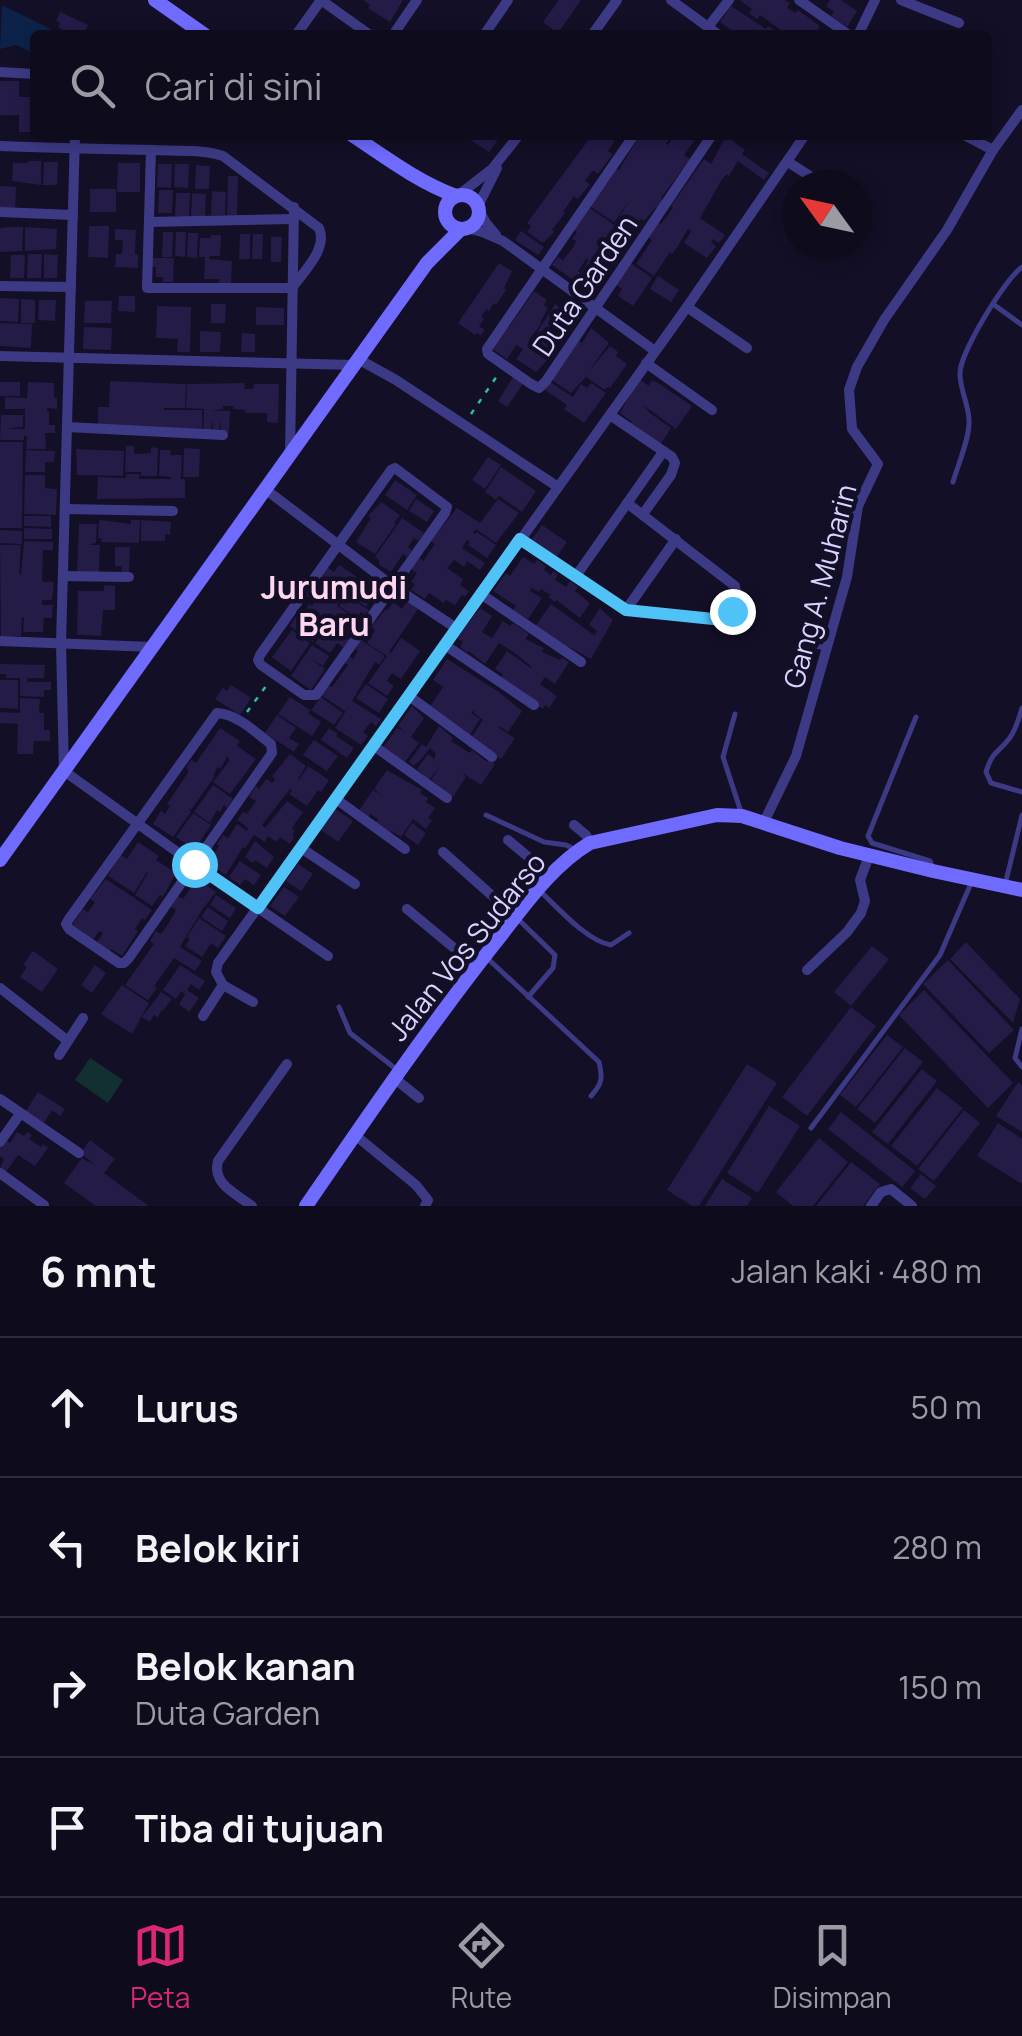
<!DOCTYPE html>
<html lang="id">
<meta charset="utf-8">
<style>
body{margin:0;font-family:Manrope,sans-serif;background:#171425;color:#f1f3f6}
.compass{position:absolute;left:782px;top:170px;width:90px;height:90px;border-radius:50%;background:#0e0b1c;box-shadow:0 5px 15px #0003;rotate:303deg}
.stop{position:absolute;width:30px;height:30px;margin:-22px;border:8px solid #4fc3f7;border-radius:50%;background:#fff}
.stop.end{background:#4fc3f7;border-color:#fff;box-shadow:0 2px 10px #0008}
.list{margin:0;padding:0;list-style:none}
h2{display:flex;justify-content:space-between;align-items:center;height:130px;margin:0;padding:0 40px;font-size:42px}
h2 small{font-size:32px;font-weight:400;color:#9b9ba3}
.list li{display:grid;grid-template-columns:65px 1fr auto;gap:30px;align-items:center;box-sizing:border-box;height:140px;padding:0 40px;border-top:2px solid #2e2b3b}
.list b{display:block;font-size:38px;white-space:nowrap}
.list p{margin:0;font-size:32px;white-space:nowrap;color:#9b9ba3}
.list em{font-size:32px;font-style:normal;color:#9b9ba3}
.icon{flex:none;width:55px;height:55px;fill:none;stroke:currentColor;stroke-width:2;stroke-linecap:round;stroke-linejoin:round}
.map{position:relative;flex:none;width:1022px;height:1206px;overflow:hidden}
.search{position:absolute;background:#0e0b1c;box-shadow:0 5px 15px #0003;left:30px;right:30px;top:30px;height:110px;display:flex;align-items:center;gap:25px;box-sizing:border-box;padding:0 35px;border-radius:10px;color:#9b9ba3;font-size:38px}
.sheet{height:690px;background:#0e0b1c}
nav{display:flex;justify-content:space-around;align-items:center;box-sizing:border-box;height:140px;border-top:2px solid #2e2b3b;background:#0e0b1c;font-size:28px;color:#9b9ba3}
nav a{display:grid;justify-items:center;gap:5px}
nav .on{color:#db2777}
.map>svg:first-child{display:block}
</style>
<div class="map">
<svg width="1022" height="1206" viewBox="0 0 1022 1206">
<rect width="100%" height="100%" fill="#130f26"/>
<polygon fill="#12302f" points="90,1058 123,1080 108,1103 75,1080"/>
<polygon fill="#0c2248" points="2,5 51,29 49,35 35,35 35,54 16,45 0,49"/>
<g fill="#241b47">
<polygon points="363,0 403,0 390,22 368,8 370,5"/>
<polygon points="559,0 581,0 558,33 543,22"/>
<polygon points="739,0 785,0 790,3 787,8 796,13 798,10 820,26 816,32 821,35 788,35 760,15 757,19 749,13 752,9"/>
<polygon points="830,0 841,0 857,11 847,27 831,16 834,12 826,6"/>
<polygon points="731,6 766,29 768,26 783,35 738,35 720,22"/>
<polygon points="60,12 88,25 83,35 72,35 58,27 60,23 56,21"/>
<polygon points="0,81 19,81 19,97 35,97 35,132 19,132 19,115 0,115"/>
<polygon points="463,135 501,135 489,152"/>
<polygon points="592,135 618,135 608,151 613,154 598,174 594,171 591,172 585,181 590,184 578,199 574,196 563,212 565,213 552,230 554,232 543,243 527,232 531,226 527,223"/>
<polygon points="643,135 672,135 666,144 668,145 675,135 698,135 684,155 690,159 661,198 663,200 657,209 656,207 644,221 641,219 630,235 633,237 628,245 625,243 613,262 606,257 602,262 611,268 607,274 604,272 598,283 582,272 588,261 587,258 578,271 599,286 593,294 552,265 558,257 563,260 572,249 576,241 572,239 577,232 574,230 590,208 614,225 630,200 614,222 588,205 604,182 607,184 616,168 619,170 639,136 641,138"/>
<polygon points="726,136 745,150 742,154 769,173 764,180 738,161 729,176 727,174 721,181 700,218 725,235 719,243 713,239 711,242 716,246 707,258 684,243 691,231 688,229 678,246 672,254 670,252 654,276 636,264 652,240 648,237 658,221 661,224 673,208 671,206 704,159 711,164"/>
<polygon points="28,161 41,161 41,185 12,181 13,163 27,163"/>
<polygon points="44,162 58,162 57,185 43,185"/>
<polygon points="118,163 140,163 140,192 117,192"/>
<polygon points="158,164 172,164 171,188 157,187"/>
<polygon points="175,164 189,164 188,188 174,187"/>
<polygon points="196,165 210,166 209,189 195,189"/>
<polygon points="228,176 238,176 237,215 227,215"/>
<polygon points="0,186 16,187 15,212 0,211"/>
<rect x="90" y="189" width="26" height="23"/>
<polygon points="159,190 173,190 172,213 158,213"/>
<polygon points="212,191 226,192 225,215 211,215"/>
<polygon points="176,193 190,193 189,217 175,216"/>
<polygon points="192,193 206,194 205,217 191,217"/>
<polygon points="89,226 109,226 108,258 88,257"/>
<polygon points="9,227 23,227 22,251 0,252 0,228"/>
<polygon points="25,227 57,229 56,249 25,251"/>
<polygon points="115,229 136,230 135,254 138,255 138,268 115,267 116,254 122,254 123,240 115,240"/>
<polygon points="521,231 544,247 538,255 515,240"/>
<polygon points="163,232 173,232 172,257 162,257"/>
<polygon points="176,232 186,232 185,257 175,256"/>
<polygon points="188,233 198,233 197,258 187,257"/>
<polygon points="240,234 250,234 250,259 239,259"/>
<polygon points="253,234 263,234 262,259 252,259"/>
<polygon points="211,235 221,235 220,256 210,256 209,259 232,261 231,286 219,285 219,279 204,279 205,257 199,257 200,238 210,238"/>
<polygon points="271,237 282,237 281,262 271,262"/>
<polygon points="28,254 42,254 41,278 27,278"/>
<polygon points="44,254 58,255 57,278 44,278"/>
<polygon points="11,255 25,255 24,278 10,278"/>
<polygon points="149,258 174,258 173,282 163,282 163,277 156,277 156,267 149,267"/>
<polygon points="629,262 652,278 633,306 618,296 622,289 615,284"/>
<polygon points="499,263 512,271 504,288 506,290 496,305 494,303 489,311 486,309 481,317 484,319 479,326 485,330 481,335 477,333 475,335 458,323"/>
<polygon points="658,276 679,290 671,302 650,289"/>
<polygon points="534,291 547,300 544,305 548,308 540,323 541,324 529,340 531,342 555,304 573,316 560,329 562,330 547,353 551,356 536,372 516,359 523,349 516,345 507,359 491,348 505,324 509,327"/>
<polygon points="119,296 135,296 135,312 118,311"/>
<polygon points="0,298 19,299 18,322 0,321"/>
<polygon points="21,299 35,300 35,323 21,323"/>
<polygon points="39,300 56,300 55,321 38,320"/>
<polygon points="85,301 112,301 111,323 84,323"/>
<polygon points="211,304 226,304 225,323 211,323"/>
<polygon points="157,306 191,307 190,352 177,352 178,339 156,338"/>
<polygon points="256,307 284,308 284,325 256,325"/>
<polygon points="0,323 32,324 31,348 0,346"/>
<polygon points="84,327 112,328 111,350 83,349"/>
<polygon points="591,328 609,343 588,372 610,346 618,352 616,356 627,364 610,388 607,387 605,390 586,377 571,393 549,378 578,340 582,343"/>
<polygon points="200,331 221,332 220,352 200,352"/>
<polygon points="242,333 255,334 255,352 241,352"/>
<polygon points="513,377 523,384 507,407 498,401"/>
<polygon points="639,379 649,386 652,380 658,383 692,406 676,429 643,405 650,413 671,428 660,445 639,429 637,432 629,427 632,422 620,413"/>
<polygon points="547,380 573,397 581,384 587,388 591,383 606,393 584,423 564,409 567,405 542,388"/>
<polygon points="110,381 186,384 185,408 164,408 164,410 202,410 202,433 98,428 98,407 109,407"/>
<rect x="0" y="382" width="20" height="14"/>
<polygon points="28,382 54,383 54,398 57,398 57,409 47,408 47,411 49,411 49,425 55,425 55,433 45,433 46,449 26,449 27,436 24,436 24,440 0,440 1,415 23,415 23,427 7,429 25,429 25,409 5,409 5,397 27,398"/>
<polygon points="245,383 244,389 253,389 254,384 279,384 278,423 267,422 267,413 245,413 245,410 233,409 234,406 223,406 223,409 212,411 230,411 229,433 221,434 220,420 219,434 213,434 212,419 211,433 203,433 204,409 186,408 187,384"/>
<polygon points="0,442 23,442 22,528 0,528"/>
<polygon points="126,446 134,446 134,454 151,453 151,447 158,448 157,476 141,476 141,472 125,472"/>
<polygon points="184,448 200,449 199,477 183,477"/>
<polygon points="76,449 124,451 123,476 77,475"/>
<polygon points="26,450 55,451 54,462 45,462 45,472 25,472"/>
<polygon points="160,450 171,450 170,455 182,455 181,479 185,479 185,498 97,499 98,477 126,478 126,474 140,474 139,479 171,479 171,477 159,476"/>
<polygon points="488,457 501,465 485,489 472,480"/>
<polygon points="501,467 536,491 522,512 499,496 496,500 485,492"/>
<polygon points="25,475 45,475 45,488 57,489 56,515 24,514"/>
<polygon points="395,480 417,495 407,510 385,495"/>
<polygon points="416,499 434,511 427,522 409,511"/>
<polygon points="498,499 519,513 496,543 476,529 473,533 475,534 477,532 496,545 487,558 468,545 470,542 467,540 462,548 485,563 480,570 467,561 464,567 454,560 447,568 463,579 460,585 469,591 465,597 462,595 455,605 446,600 444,603 429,593 425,599 411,590 415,584 411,582 417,573 411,569 419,558 423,561 435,544 431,541 457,508 480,523"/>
<polygon points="381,502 400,515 394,523 396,524 375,554 356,542 371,518 368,516"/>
<polygon points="24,516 51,516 51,527 24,526"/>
<polygon points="402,518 424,533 418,541 414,538 408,547 412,550 407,557 403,554 391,572 378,564 380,561 375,557"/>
<polygon points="99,520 131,524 131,520 140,520 139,543 101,542 102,538 98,538"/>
<polygon points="141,520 171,522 170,535 165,534 165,541 141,541"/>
<polygon points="79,524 97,524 96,543 89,545 100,545 99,572 77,573"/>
<polygon points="542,525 567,542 554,561 529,543"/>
<polygon points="24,528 52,529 52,539 24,539"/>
<polygon points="0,530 22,531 22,544 0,543"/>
<polygon points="24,541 53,542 53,550 43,550 42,579 43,582 54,582 52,600 42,600 42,605 53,605 52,618 44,618 43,632 23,632 24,618 22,617 21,636 1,636 0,545 21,545 19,574 21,574"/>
<polygon points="115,547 130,547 129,573 122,573 122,566 115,566"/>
<polygon points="523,557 534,564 537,560 546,566 544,570 551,575 553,571 558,575 555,580 566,587 570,581 578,587 575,591 590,603 580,618 556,600 555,602 548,597 550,595 541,589 539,592 532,588 530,591 542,598 528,619 513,610 516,606 493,591 506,573 510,576"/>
<polygon points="339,565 357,577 346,594 321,578 327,567 334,572"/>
<polygon points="359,577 377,590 366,607 347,594"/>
<polygon points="324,584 343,596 337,606 357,619 346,638 349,640 344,648 337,643 330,653 315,643 334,619 330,616 313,642 290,626 297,615 300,618 309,604 312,606"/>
<polygon points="104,585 115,586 115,610 103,610 101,636 77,635 78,591 104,591"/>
<polygon points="346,596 369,610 365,615 361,612 357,618 339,606"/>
<polygon points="407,601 418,609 389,652 391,653 401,638 420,651 401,679 392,673 387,681 394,686 387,696 368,683 387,656 367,643 375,630 371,627 386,609 388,610 393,602 402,609"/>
<polygon points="551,604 594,635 597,631 589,625 600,608 613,620 591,659 569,647 567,651 534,628"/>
<polygon points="480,608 492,616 482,632 492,638 503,621 510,626 513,623 529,634 525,639 544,648 542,652 560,660 562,657 569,662 555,684 545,677 540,684 557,696 549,708 545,705 543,709 530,701 532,698 501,677 503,674 495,669 507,651 531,668 532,667 516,654 499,643 485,664 469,651 468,653 460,647 463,642 457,638"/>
<polygon points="292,630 310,643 291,671 272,657"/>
<polygon points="361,640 385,656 379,665 375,662 352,701 381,719 376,726 371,722 366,728 363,732 368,736 361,745 335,728 349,706 345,711 318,693 328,685 332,687 348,665 345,663 349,656 353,659 358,651 355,649"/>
<polygon points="312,645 329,656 323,666 308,657 325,669 311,690 291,676"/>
<polygon points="447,659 499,692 522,711 508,732 500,726 499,728 515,738 501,759 470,739 483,720 474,713 475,710 471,713 480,719 468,738 429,708 443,687 433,680"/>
<polygon points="0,664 45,665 44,678 27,678 27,682 51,682 51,690 44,690 44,697 20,696 20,678 6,678 6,674 0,674"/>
<polygon points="0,680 18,680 18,709 0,708"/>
<polygon points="366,684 388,699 379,713 356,698"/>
<polygon points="231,685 251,698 240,715 215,699 223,688 227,691"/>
<polygon points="290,697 310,710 308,713 321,722 312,736 278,714"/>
<polygon points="321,697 343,713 334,725 311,710"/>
<polygon points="20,698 40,699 39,713 44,713 44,730 50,730 50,741 34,741 33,754 17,754 18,724 0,723 0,712 20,713"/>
<polygon points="412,706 424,718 411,737 419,743 405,762 382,749 397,728 405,732 398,726"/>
<polygon points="277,715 296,728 289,738 299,744 294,752 265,733"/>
<polygon points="439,726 453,738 451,741 470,753 472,750 487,762 489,759 495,764 481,785 462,773 466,777 453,797 445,792 446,791 431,780 440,766 429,780 417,769 428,754 434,759 436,754 430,748 418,763 417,762 414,766 409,762 422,744 426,747"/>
<polygon points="220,728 240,741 237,746 256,759 230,794 213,782 229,761 228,756 220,769 218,767 213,775 215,776 191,810 188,808 191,812 173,837 153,824 161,811 165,814 170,806 167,804 189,771 186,768 191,760 196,763"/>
<polygon points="329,728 338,734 336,736 354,748 347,758 321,740"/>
<polygon points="314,740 338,756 327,771 303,755"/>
<polygon points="290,754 306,766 298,779 299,780 308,766 329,780 321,792 318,790 307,806 289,794 292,790 290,789 262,825 265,828 287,801 303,812 292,828 295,831 292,836 294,837 290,844 280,837 277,842 268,836 265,842 254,835 245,848 243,847 226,875 208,863 219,846 217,844 223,835 228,838 237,824 247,831 248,828 237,820 243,812 247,814 256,801 249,797 256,786 259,789 266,779 273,783 275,779 272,776"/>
<polygon points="387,770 422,790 420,793 428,798 426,802 435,808 428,818 432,820 426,829 413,819 401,837 391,831 389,835 374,825 378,819 370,814 367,818 358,812 373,790 384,797 374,789"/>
<polygon points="213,785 233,799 227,808 224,805 220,812 217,810 210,823 194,812"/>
<polygon points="334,808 353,821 338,842 320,829"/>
<polygon points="193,813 211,825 194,850 176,837"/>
<polygon points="412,823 426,833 418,845 404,835"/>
<polygon points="255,841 274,857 267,868 255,860 253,863 245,857"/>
<polygon points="138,842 159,856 156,860 176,873 163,897 160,895 152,906 135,895 148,873 147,872 134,893 108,876 120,854 127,859"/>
<polygon points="240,861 261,875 254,885 245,879 240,885 229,877"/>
<polygon points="298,864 313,874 301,891 286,881"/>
<polygon points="106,879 152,910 145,920 142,918 135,929 138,931 122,956 111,949 108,955 94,946 103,933 99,931 93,940 72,925 83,909 88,912 95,902 90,899"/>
<polygon points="197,879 216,892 202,910 180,947 202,961 195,971 174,958 154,986 157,988 148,1000 125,985 154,944 150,941 156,931 161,934 167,926 176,910 171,907 178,896 183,899"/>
<polygon points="284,887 299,897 285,916 270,906"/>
<polygon points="216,895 236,908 230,918 210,905"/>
<polygon points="208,907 228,921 222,931 201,917"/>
<polygon points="199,918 226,936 218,948 211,943 202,957 185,946 190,939 187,937"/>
<polygon points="966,942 1020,999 1013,1023 950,959"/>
<polygon points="872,946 889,959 851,1006 834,992"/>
<polygon points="33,951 58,969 42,992 20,977 27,967 23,965"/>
<polygon points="948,960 1014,1030 989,1053 923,984"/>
<polygon points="95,965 106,973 92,993 81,985"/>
<polygon points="180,965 205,981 199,990 191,984 187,990 199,998 189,1012 179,1004 185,994 181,991 176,999 163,990"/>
<polygon points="122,985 149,1003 132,1034 101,1014"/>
<polygon points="924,990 1013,1083 988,1108 899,1015"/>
<polygon points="161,992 172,999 163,1011 162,1010 158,1017 154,1015 150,1022 142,1017"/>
<polygon points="851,1007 876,1026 807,1116 782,1097"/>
<polygon points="887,1035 903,1047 856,1107 840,1095"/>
<polygon points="905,1048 923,1062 875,1123 857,1109"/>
<polygon points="747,1064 777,1083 699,1206 692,1206 667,1190"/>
<polygon points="922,1069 937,1081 888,1144 872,1132"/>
<polygon points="1018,1082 1022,1085 1022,1132 996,1116"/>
<polygon points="937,1088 963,1108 917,1166 891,1146"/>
<polygon points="38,1092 65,1109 60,1116 52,1110 44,1123 26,1111"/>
<polygon points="769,1106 800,1126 758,1193 727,1173"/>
<polygon points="964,1110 980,1123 934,1181 918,1169"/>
<polygon points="841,1112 915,1171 902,1187 828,1129"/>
<polygon points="998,1123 1022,1139 1022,1184 977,1156"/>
<polygon points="17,1132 24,1136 27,1132 32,1135 29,1139 41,1147 43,1144 48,1148 35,1166 18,1155 6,1172 0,1168 4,1159 0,1156 0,1146 5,1139 10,1143"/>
<polygon points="819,1138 848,1162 813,1206 793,1206 776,1192"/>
<polygon points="90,1140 115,1159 104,1173 149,1206 96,1206 64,1183 82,1158 96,1166 81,1153"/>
<polygon points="851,1162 880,1184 863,1206 816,1206"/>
<polygon points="921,1174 936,1186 925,1199 910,1188"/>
<polygon points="722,1179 752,1198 747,1206 705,1206"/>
</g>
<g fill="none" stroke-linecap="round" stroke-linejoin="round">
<g stroke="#2fb8b0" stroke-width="2.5" stroke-dasharray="5 8" stroke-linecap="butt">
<polyline points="471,414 497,376"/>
<polyline points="247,712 269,682"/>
</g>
<g stroke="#3d3a85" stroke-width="5">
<polyline points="993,304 1022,325"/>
<path d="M953 482C958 465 970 437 969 421 969 405 960 390 960 374 959 354 1005 279 1022 267"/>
<polyline points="801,642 825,648"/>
<path d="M1022 708C1019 718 1016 730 1009 739 997 754 993 750 986 772L991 783 1022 792"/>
<polyline points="735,714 723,757 741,812"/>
<polyline points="916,717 868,836 872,843 930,861 933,868"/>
<polyline points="486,815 544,842 566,845 574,849"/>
<polyline points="1005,885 1022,815"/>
<path d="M540 891C558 908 587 941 611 945L629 933"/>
<polyline points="519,920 555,955 553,968 528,997"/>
<path d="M486 957 599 1062C603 1078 602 1084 591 1096"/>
<polyline points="339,1007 350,1033 396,1069"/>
<polyline points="1022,1029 1015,1058 1022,1067"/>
<polyline points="811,1128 940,955 972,881"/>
</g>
<g stroke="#3d3a85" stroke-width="10">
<polyline points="321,0 370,35"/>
<polyline points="671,0 719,35"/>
<polyline points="799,0 849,35"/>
<polyline points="901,0 959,23"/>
<polyline points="708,27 729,0"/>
<polyline points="296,35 321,0"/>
<polyline points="393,35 417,0"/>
<polyline points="484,35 508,0"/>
<polyline points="592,35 617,0"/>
<polyline points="858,35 875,0"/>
<polyline points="0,72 35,74"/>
<polyline points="75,135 61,643 64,771 194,864 328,956"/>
<polyline points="634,135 487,349 488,354 531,384 539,388 546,381 712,135"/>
<polyline points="964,135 993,150"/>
<path d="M0 146C51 148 101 149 152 150 175 151 201 149 223 156L319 228C328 249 304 271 292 288H147L151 150"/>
<polyline points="788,162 824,185"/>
<polyline points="460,194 492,169 519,135"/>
<polyline points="478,206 497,168"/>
<polyline points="479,210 486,223 496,235"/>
<polyline points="0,212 73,215"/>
<polyline points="149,222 294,219"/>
<polyline points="467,228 482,232 503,241 655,351"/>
<polyline points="0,286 71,287"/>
<polyline points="687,307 747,348"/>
<polyline points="0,356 354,365"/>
<polyline points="358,359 396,380 558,487"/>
<polyline points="646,363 712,410"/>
<polyline points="610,415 672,457 675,463 671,475 643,514"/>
<polyline points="67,427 223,435"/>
<polyline points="290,455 294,207"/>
<polygon points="395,468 447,507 445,513 316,695 304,695 261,665 258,660 260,655 391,470"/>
<polyline points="265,489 394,587 456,628"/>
<polyline points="65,509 173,511"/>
<path d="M521 539 626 610 723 620C734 609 739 601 735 586L627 503"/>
<polyline points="63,576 129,577"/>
<polyline points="576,576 663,452"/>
<polyline points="481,594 581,662"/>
<polyline points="626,610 676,539"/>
<polyline points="0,641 152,647"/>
<polyline points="445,645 534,705"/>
<polyline points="409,696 492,757"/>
<path d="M217 713C237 714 255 732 271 744L272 753 129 958 124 963H119L69 929 66 924 69 919Z"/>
<polyline points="374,746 447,798"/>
<polyline points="336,799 405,849"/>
<polyline points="763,824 796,756 847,577 858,506 878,464 852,429 849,390 857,367 884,320 947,230 993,150 1022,110"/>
<polyline points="574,825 586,835 590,843"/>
<polyline points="508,840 551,876"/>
<polyline points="301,848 355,884"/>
<polyline points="443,852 516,917"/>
<polyline points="407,909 477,967"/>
<polyline points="807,970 847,932 861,913 865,901 860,880 869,856"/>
<polyline points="0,988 68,1041"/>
<polyline points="253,1002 223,985 216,972 218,963 687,307 805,135"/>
<polyline points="203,1016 223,985"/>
<polyline points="59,1055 83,1018"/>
<polyline points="394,1078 419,1098"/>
<polyline points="0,1099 79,1153"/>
<polyline points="355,1135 416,1185 428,1200 425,1206"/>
<polyline points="0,1142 20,1114"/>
<polyline points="0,1173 44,1205"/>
<path d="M252 1206C235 1193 212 1184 218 1161L287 1064"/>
<polyline points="871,1206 881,1192 891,1189 912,1206"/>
</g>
<g stroke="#6f6bff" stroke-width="14">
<polyline points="155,0 205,35"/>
<path d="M352 135C385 157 418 182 456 196"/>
<circle cx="462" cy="212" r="17"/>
<polyline points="0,860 427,263 461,229"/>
<path d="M306 1206C367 1117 428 1028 495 943 522 909 551 866 590 843L717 815 742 816 840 848 933 871 1022 890"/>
</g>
</g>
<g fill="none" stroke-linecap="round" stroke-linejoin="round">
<polyline stroke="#4fc3f7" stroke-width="12" points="194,864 258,908 520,539 626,610 723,620 732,611"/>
</g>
<g text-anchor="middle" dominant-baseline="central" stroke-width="9" stroke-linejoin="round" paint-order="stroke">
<g font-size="28" fill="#d9d4ff" stroke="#130f26">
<text transform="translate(584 285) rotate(-56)">Duta Garden</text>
<text transform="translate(819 586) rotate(-75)">Gang A. Muharin</text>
<text transform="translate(466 946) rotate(-51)">Jalan Vos Sudarso</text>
</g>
<g font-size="32" font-weight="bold" fill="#ffd6f0" stroke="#130f26">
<text x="334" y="587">Jurumudi<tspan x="334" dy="37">Baru</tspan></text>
</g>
</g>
</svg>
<svg class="compass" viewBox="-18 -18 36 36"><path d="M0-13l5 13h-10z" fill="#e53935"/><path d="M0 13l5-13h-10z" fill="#9b9ba3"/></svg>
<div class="stop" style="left:194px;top:864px"></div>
<div class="stop end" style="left:732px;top:611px"></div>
<div class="search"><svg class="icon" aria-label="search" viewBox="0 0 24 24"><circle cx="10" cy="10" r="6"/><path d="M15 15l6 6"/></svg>Cari di sini</div>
</div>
<section class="sheet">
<h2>6 mnt<small>Jalan kaki · 480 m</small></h2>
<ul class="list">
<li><svg class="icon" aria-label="ahead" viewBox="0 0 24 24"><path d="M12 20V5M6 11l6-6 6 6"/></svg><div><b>Lurus</b></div><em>50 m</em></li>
<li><svg class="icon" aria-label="left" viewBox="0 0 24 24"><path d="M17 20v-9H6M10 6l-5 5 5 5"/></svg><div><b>Belok kiri</b></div><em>280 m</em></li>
<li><svg class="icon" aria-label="right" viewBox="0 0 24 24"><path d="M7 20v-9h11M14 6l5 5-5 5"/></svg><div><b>Belok kanan</b><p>Duta Garden</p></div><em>150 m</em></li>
<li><svg class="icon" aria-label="arrive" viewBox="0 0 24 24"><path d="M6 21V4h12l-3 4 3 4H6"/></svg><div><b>Tiba di tujuan</b></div></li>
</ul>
</section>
<nav>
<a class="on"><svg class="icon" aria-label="map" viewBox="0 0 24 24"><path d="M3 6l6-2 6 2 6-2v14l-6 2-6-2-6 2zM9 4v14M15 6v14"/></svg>Peta</a>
<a><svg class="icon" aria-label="directions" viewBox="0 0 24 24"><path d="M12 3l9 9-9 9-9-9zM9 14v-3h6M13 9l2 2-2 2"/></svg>Rute</a>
<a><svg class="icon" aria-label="saved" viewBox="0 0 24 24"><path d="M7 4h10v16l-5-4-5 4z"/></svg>Disimpan</a>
</nav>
